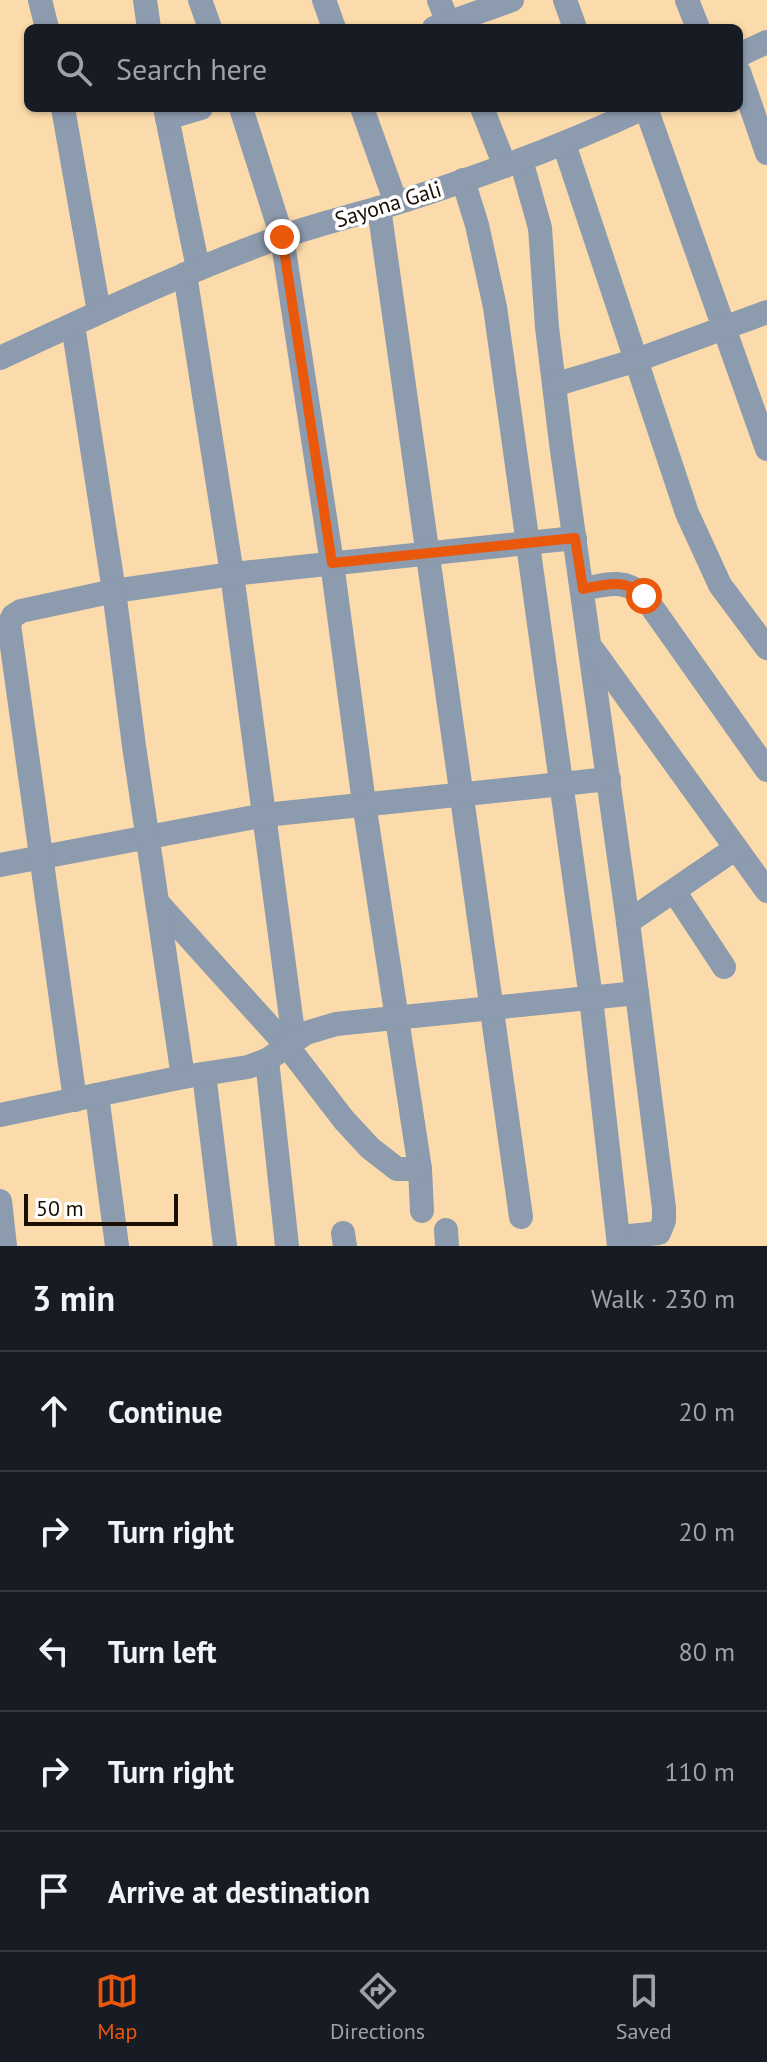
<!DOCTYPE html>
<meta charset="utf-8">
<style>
body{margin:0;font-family:"PT Sans",sans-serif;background:#20242c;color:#f1f3f6}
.scale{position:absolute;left:24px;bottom:20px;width:154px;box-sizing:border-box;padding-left:8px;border:4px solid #190e00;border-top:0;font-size:22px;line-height:28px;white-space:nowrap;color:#190e00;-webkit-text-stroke:6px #fff;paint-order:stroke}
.stop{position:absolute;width:24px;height:24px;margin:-18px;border:6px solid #ea580c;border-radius:50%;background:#fff}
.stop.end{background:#ea580c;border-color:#fff;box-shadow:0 2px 8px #0008}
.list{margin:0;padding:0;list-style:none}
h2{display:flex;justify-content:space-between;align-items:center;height:104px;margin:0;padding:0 32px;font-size:34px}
h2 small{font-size:26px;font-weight:400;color:#9ea1a6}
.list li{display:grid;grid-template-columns:52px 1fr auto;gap:24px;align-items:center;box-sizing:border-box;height:120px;padding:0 32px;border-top:2px solid #363941}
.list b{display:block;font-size:30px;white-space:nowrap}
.list em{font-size:26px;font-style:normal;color:#9ea1a6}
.icon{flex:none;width:44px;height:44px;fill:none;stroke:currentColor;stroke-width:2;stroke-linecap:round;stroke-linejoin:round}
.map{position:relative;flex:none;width:767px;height:1246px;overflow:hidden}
.search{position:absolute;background:#171b24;box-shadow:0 2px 6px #0004;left:24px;right:24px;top:24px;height:88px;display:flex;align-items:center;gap:20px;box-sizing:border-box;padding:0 28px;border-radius:12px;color:#9ea1a6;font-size:30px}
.sheet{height:704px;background:#171b24}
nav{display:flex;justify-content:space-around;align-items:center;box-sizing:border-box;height:112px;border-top:2px solid #363941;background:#171b24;font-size:22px;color:#9ea1a6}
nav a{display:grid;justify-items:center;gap:4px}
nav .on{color:#ea580c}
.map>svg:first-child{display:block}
</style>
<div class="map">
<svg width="767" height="1246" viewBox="0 0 767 1246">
<rect width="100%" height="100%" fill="#fbdbab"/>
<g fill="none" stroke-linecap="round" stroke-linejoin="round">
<g stroke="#8d9bae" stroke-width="24">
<polyline points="40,0 47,28"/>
<polyline points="145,0 149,28"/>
<polyline points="200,0 210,28"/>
<polyline points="324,0 334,28"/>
<polyline points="439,0 450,28"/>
<polyline points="565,0 575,28"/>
<polyline points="687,0 698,28"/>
<polyline points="434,28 512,0"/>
<polyline points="739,55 767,42"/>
<polyline points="739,72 767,153"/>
<polyline points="63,108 99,312"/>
<polyline points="165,108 198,268"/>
<polyline points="241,108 282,237 332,563 364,803 420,1169 422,1211"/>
<polyline points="362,108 396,203"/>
<polyline points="482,108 505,166"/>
<polyline points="646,108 767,449"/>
<polyline points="167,118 201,108"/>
<polyline points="564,144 687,513 720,585 767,648"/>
<polyline points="521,160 540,228 547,327 561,443 628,922 664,1208 664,1221 659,1233 620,1237"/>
<polyline points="463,180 477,225 495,307 591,998 619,1246"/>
<polyline points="379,208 521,1217"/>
<polyline points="185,274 232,574 294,1040"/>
<polyline points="73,325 114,591 232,574 575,538"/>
<path d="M0 358C92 316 183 272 278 238 320 223 364 213 406 200 487 174 567 144 644 108"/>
<polyline points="554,385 637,360 767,312"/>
<path d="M583 589C606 584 625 578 644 596L767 770"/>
<polyline points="593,650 767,891"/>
<polyline points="0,865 265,815 609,779"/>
<polyline points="674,891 724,967"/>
<polyline points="157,902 288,1047 344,1120 370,1148 397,1169 420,1169"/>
<polyline points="628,922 736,848"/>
<polyline points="267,1060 287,1246"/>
<polyline points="204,1074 225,1246"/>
<polyline points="97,1095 117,1246"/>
<polyline points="75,1100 9,625 13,616 21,611 114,591 134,746 183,1077"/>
<polyline points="0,1115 183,1077 248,1067 267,1060 306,1033 336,1024 637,993"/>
<polyline points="0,1201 5,1246"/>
<polyline points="446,1230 447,1246"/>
<polyline points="343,1233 345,1246"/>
</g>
</g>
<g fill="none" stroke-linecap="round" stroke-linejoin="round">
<path stroke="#ea580c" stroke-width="10" d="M282 237 332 563 575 538 583 589C607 584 625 578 644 596"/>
</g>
<g text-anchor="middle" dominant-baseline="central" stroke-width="7" stroke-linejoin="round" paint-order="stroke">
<g font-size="22" fill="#190e00" stroke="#fff">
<text transform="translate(388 204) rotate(-17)">Sayona Gali</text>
</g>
</g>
</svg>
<div class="scale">50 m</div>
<div class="stop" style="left:644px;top:596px"></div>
<div class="stop end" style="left:282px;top:237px"></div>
<div class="search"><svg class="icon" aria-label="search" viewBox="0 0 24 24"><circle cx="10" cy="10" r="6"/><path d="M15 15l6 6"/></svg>Search here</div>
</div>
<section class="sheet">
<h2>3 min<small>Walk · 230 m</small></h2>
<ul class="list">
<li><svg class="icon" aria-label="ahead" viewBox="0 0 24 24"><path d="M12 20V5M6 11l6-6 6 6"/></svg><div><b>Continue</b></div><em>20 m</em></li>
<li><svg class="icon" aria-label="right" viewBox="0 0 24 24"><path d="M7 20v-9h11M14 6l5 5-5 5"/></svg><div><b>Turn right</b></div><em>20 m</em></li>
<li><svg class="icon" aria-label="left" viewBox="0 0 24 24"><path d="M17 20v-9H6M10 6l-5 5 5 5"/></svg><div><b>Turn left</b></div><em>80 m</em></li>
<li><svg class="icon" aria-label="right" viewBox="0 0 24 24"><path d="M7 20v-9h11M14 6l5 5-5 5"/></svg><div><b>Turn right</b></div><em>110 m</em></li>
<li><svg class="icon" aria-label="arrive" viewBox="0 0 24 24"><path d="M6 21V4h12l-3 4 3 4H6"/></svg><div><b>Arrive at destination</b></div></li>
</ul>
</section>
<nav>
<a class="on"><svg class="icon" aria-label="map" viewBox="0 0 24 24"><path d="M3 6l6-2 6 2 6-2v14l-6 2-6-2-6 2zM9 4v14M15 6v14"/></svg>Map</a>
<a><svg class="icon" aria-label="directions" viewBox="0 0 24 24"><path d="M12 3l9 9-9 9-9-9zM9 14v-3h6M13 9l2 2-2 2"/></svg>Directions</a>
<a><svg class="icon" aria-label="saved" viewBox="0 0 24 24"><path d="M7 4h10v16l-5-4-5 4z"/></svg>Saved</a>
</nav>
